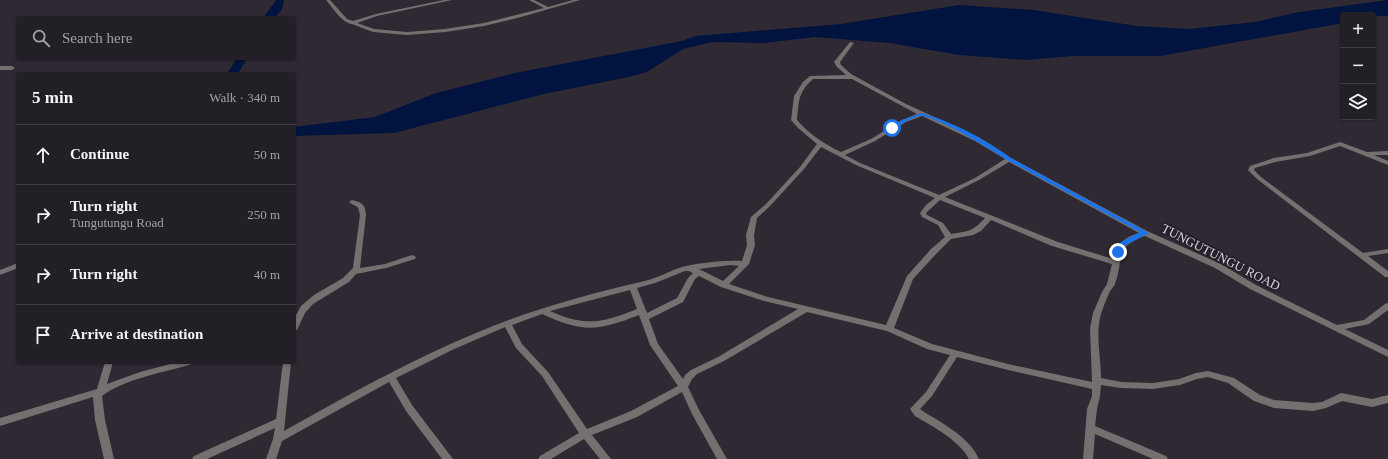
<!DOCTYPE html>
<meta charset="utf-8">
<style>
body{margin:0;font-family:"Times New Roman",serif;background:#2b272e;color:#f1f3f6}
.controls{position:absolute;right:12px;top:12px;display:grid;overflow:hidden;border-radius:4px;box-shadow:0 1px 3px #0004}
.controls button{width:36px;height:36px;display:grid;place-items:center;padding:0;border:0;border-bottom:1px solid #403d43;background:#231f26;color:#f1f3f6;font:20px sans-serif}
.stop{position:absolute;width:12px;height:12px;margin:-9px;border:3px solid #1a73e8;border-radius:50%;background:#fff}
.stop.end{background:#1a73e8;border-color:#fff;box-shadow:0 1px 4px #0008}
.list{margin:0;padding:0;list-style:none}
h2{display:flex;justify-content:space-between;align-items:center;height:52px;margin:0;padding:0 16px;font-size:17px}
h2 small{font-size:13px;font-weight:400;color:#a3a2a7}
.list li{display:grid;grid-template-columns:26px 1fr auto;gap:12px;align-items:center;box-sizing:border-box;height:60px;padding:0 16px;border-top:1px solid #403d43}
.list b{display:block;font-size:15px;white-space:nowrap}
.list p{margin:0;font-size:13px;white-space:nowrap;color:#a3a2a7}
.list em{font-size:13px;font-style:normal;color:#a3a2a7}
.icon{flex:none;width:22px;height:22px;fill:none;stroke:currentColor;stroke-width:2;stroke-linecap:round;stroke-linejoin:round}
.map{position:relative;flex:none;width:1388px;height:459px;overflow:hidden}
.search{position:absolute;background:#231f26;box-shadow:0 1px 3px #0004;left:16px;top:16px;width:280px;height:44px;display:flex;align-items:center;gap:10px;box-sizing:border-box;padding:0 14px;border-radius:4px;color:#a3a2a7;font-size:15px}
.panel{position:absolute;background:#231f26;box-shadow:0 1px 3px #0004;left:16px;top:72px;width:280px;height:292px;border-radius:4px}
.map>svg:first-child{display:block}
</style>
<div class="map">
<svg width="1388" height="459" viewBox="0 0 1388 459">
<rect width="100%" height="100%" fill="#2f2933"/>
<g fill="#01143f">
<polygon points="276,0 284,0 282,9 275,18 263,18"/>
<polygon points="1388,0 1388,16 1343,15 1343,23 1160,56 1072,56 1026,60 959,55 890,43 815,37 764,43 712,42 683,49 647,72 629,77 544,94 394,133 294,136 294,127 375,117 436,93 515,73 682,41 696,36 841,24 959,5 1033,10 1137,26 1189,29 1255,22 1299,12"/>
<polygon points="237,58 247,58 238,74 227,74"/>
</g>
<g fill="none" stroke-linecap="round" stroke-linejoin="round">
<g fill="#766f6f" fill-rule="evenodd">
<path d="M326 0H330L347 19 353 21 376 14 444 0H452L377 16 357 23 374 29 407 32 445 29 484 23 544 8 529 0H534L548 7 573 0H580L521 17 484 26 445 32 407 35 373 32 352 24C342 23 333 8 326 0Z"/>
<path d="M850 42 854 43 840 62 841 65 851 74 906 104 980 138 1011 158 1147 231 1221 264 1256 285 1337 325 1364 320 1385 304 1388 303V310L1369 324 1345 329 1388 350V357L1250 289 1215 268 1145 236C1114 246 1124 259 1115 284 1114 286 1112 289 1110 291 1107 298 1103 307 1101 314 1095 335 1101 357 1101 378L1121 382 1153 383 1179 379 1196 373 1208 371 1234 378 1260 395 1274 400 1313 403 1322 402 1341 393 1372 399 1388 395V403L1372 407 1342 401 1326 408 1313 411 1274 408 1254 401 1228 383 1208 377 1197 379 1180 385 1153 389 1121 388 1101 385 1100 396 1097 409 1095 426 1166 456 1168 459H1153L1095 434 1093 459H1083L1087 409 1092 396V389L1008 370 957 357 932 396 920 409C925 413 931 416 936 419 953 430 970 440 979 459H969C958 439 933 427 915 416L910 409 926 392 950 355 927 349 887 331 807 312 724 361 697 374 692 379 688 387 699 410 727 459H717L692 414 682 392 637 417 592 435 611 459H600L584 439 551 459H538L540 456 579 433 542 376 516 348 505 327 452 350 396 378 412 405 453 459H442L406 411 389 382 282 441 276 459H266L273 439 275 428 207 459H192L194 456 276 419 283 362H291L284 431C355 391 429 350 506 321 551 304 598 292 645 281 656 278 666 273 676 269 693 263 724 260 742 261L747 245 746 235 751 217 766 204 800 167 817 144 798 128 791 120 794 96 803 82 810 76 846 75 837 67 834 62ZM813 79H852L917 114 902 120 871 139 841 152C824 144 809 134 797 120 799 101 798 92 813 79ZM922 116 975 141 1005 159 975 178 939 195 860 163 845 155 875 141 906 122ZM821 147 856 165 935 198 926 205 920 213 922 217 938 225 945 237 931 249 907 276 886 325 768 297 729 284 749 264 755 245 754 235 757 218 770 206 804 169ZM1009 162 1139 233C1125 237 1116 244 1113 259L1058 242 945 197 979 180ZM940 200 985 218C972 232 969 231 951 234L943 223 927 215 926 213ZM991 220 1052 246 1112 264 1107 284 1102 292 1093 313 1090 328 1092 382 1008 364 932 344 894 328 913 279 937 253 951 239 973 235 981 231ZM730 265 739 266 723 281 699 269ZM685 271H689L693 273 688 278 677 298 647 313 637 288 655 283ZM699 276 721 287 764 301 798 309 718 357 691 370 685 375 683 379 658 344 649 319 683 302 695 279ZM630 290 637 309C602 323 586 327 550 311ZM542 314C583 333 598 331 639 315L650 345 678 386 631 411 587 429 548 372 522 344 512 325Z"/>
<polygon points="0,66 12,66 15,68 12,70 0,70"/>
<polygon points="1340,142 1367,152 1388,151 1388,155 1374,155 1388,161 1388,165 1340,146 1310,156 1275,162 1255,168 1254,170 1261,177 1363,253 1388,249 1388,253 1368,256 1388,271 1388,277 1385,277 1257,179 1248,170 1250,166 1274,158 1307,153"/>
<path d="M352 200C363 203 365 204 366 215L360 268 385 264 412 255 416 257 415 259 386 268 356 274 349 282 313 304 305 313 297 330 294 331V319L301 306 314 295 343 278 353 268 360 215C358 203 356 208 349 202Z"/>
<polygon points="18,263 18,268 0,275 0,270"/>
<path d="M105 362H113L107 384 140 372 178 362H193L192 364C163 373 126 378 102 396L105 420 114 459H104L95 420 93 397 0 426V418L97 389Z"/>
</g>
</g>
<path fill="#1a73e8" d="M922 113C953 122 985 139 1011 158L1149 233 1126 245 1120 254H1115L1114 252 1121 242 1140 232 1007 160C994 151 935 115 921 116 912 117 901 124 893 130L889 128 902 120Z"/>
<g text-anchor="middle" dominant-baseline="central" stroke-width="4" stroke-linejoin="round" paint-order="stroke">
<g font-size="13" fill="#d6d2d9" stroke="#252029">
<text transform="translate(1221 257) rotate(27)">TUNGUTUNGU ROAD</text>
</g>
</g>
</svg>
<div class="controls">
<button>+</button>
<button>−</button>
<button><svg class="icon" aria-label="layers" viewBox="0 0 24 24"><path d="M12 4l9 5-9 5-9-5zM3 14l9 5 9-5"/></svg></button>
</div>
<div class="stop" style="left:892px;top:128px"></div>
<div class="stop end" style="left:1118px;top:252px"></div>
<div class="search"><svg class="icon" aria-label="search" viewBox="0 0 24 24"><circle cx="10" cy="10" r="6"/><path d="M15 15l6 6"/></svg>Search here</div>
<section class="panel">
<h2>5 min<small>Walk · 340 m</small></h2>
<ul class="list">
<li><svg class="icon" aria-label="ahead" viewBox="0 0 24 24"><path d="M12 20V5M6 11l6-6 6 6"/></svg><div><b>Continue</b></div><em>50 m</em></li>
<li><svg class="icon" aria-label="right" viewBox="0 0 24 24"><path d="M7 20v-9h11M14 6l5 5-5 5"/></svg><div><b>Turn right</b><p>Tungutungu Road</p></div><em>250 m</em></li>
<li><svg class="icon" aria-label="right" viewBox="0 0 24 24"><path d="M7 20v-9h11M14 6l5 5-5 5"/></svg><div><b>Turn right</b></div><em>40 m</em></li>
<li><svg class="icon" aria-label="arrive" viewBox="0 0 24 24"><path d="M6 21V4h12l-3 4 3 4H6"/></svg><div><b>Arrive at destination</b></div></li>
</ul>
</section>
</div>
